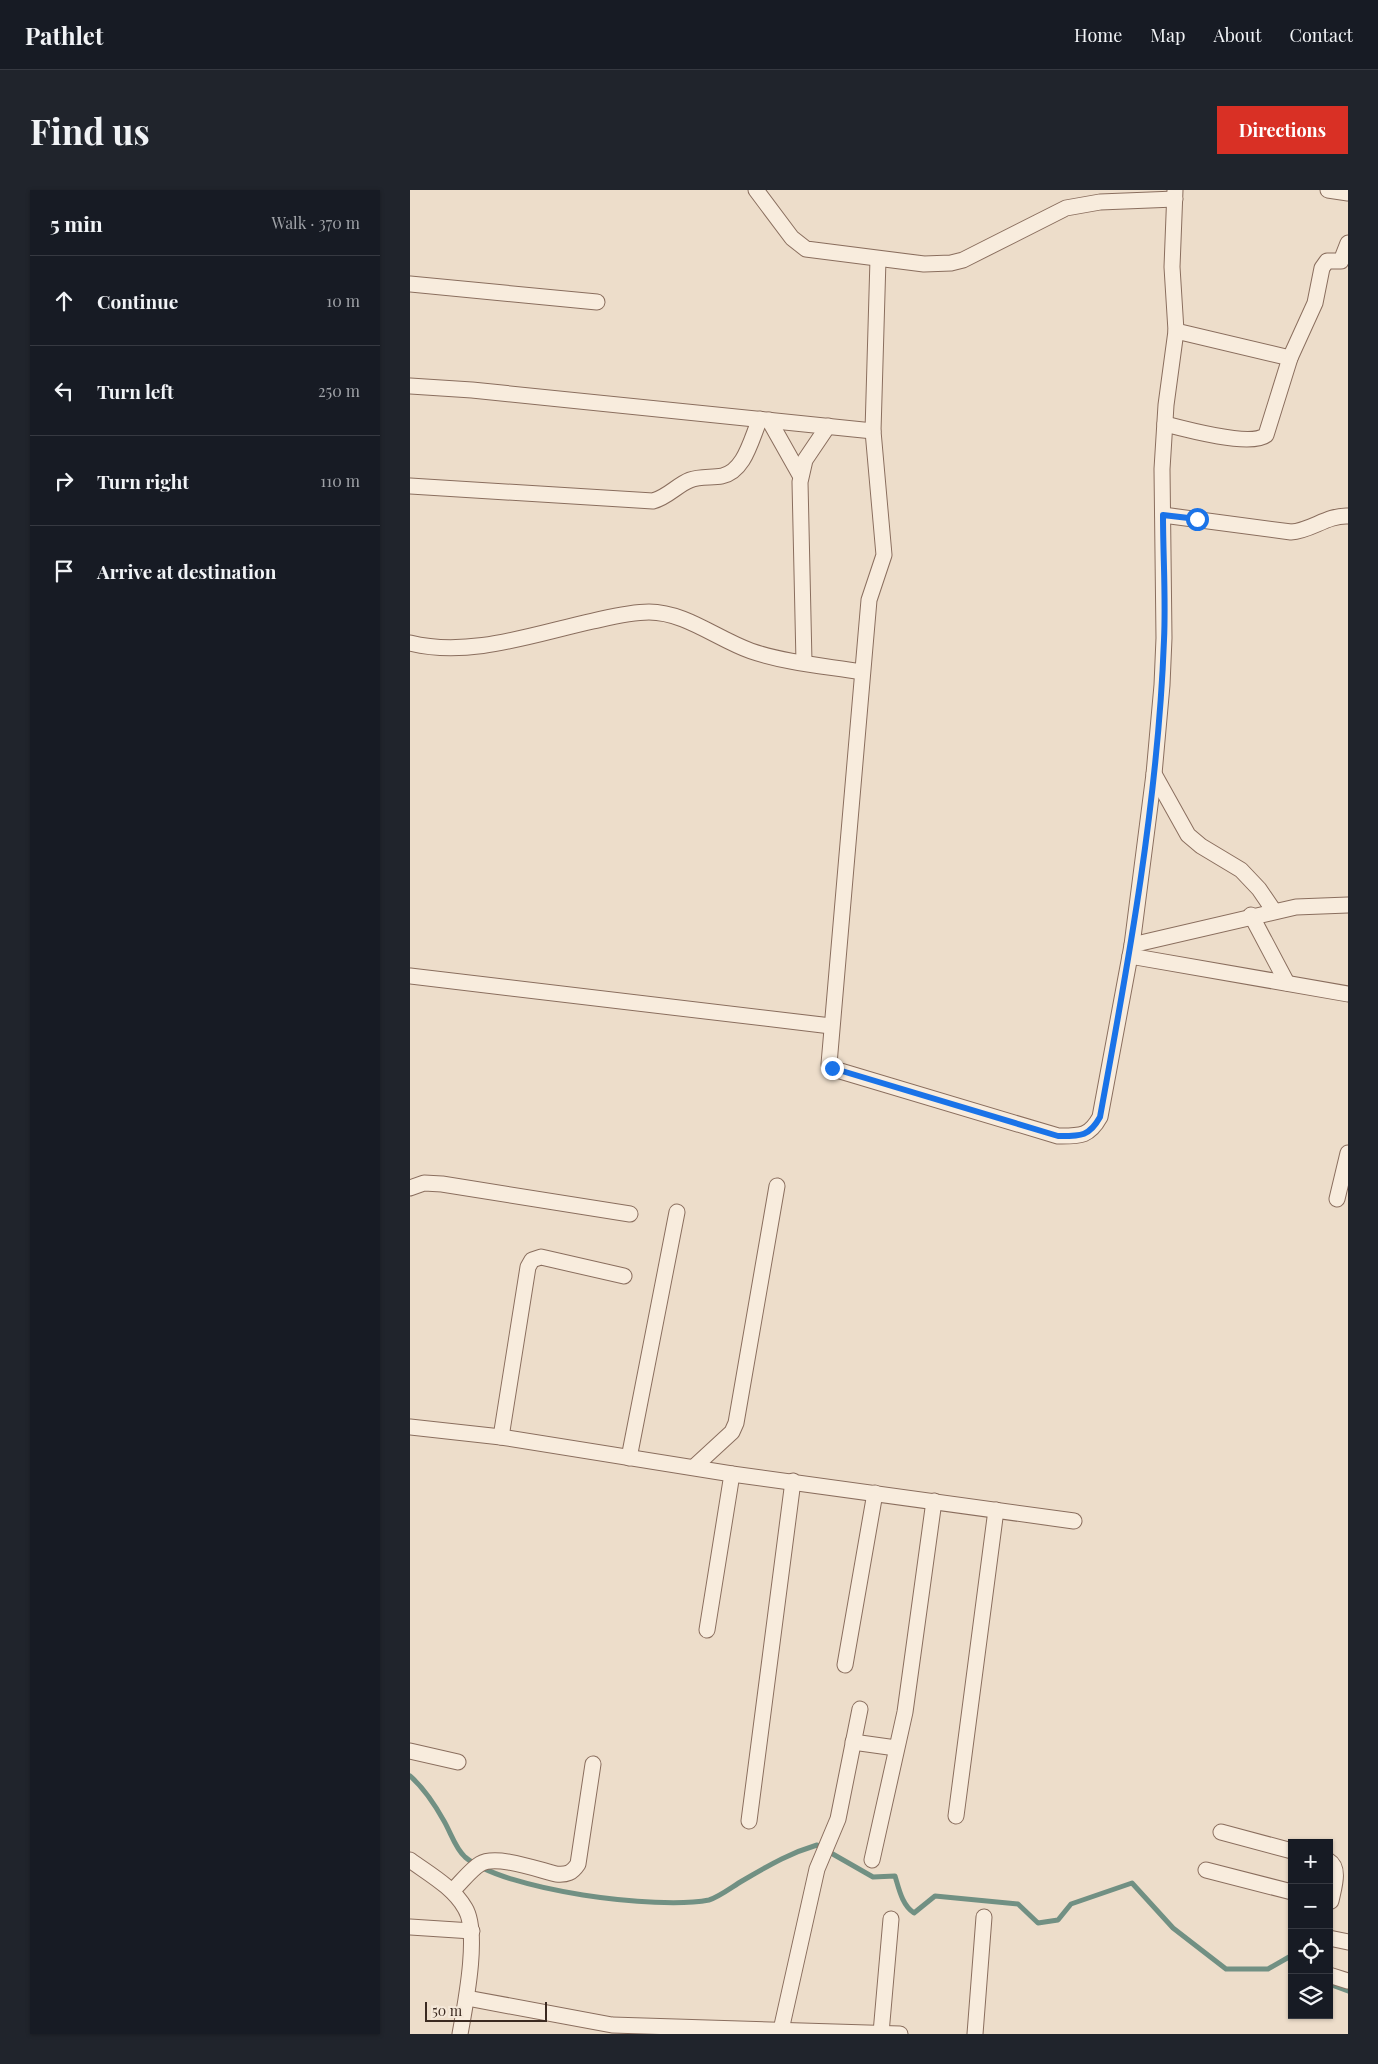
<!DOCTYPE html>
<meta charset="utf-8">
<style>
body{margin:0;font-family:"Playfair Display",serif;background:#20242c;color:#f1f3f6}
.controls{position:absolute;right:15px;bottom:15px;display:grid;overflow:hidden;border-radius:0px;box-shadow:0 1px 4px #0004}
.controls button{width:45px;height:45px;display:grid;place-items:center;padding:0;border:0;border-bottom:1px solid #363941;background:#171b24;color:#f1f3f6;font:25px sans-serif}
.scale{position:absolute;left:15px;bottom:12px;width:122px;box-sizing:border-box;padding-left:5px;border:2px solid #3b2a21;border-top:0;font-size:14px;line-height:18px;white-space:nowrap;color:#3b2a21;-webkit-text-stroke:4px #f5e8d9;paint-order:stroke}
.stop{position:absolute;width:15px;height:15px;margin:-11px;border:4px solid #1a73e8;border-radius:50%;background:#fff}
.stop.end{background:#1a73e8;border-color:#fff;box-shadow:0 1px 5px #0008}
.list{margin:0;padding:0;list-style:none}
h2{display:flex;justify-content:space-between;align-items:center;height:65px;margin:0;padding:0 20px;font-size:21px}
h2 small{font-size:16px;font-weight:400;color:#9ea1a6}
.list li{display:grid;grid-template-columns:32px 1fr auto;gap:15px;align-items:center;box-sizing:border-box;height:90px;padding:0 20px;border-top:1px solid #363941}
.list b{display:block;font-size:19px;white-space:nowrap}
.list em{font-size:16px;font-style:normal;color:#9ea1a6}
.icon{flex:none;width:28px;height:28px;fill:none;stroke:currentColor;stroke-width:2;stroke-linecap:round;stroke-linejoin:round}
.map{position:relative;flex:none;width:938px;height:1844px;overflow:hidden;border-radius:0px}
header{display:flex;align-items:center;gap:30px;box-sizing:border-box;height:70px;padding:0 25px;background:#171b24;border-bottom:1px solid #363941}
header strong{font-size:24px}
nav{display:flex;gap:28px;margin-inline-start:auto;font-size:18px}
.intro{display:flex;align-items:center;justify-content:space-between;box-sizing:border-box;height:120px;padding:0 30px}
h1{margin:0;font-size:35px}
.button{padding:12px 22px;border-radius:0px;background:#d93025;color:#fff;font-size:18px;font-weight:700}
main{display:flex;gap:30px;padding:0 30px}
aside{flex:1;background:#171b24;border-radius:0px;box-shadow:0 1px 4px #0004}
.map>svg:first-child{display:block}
</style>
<header>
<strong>Pathlet</strong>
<nav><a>Home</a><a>Map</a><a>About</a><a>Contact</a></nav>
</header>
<div class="intro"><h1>Find us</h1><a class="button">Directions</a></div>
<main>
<aside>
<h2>5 min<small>Walk · 370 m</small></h2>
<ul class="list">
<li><svg class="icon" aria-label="ahead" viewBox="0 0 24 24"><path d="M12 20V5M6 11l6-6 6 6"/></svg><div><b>Continue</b></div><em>10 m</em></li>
<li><svg class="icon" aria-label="left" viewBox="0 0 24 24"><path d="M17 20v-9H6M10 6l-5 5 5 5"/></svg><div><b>Turn left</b></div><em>250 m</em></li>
<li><svg class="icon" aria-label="right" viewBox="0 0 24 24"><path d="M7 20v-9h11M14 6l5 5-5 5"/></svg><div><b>Turn right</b></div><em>110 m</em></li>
<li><svg class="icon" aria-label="arrive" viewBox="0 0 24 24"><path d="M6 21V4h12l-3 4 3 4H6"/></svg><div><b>Arrive at destination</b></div></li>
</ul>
</aside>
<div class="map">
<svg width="938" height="1844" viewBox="0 0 938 1844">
<rect width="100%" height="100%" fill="#edddca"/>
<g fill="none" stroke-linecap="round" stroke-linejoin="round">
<g stroke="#719083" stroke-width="5">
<path d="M0 1586C14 1598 25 1615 34 1631 41 1643 45 1658 55 1667 95 1701 248 1720 299 1710 309 1707 322 1697 332 1691 358 1676 377 1664 407 1655L463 1687 485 1686C489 1699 492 1715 504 1723L525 1706 608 1714 628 1733 648 1730 661 1714 722 1693 763 1738 816 1779H858L879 1767 882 1769"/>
<polyline points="919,1794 938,1801"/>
</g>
<defs>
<g id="street">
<polyline points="346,0 382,48 396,59 514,74 541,73 553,70 656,18 690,12 765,9"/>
<polyline points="918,0 938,3"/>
<path d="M468 69 463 241 474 365 459 410 419 874 427 880 648 946C670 946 679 947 690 927L722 755 744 584 752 495 754 448 752 279 756 215 766 141 762 77 765 0"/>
<polyline points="0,94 187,112"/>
<polyline points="766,141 880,168"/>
<polyline points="0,196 62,200 463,241"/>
<polyline points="359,230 390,285"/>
<path d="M755 234C774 239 841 257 856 245L880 168 905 113 912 78 917 71H931L938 53"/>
<path d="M0 296 243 311C258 307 267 295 280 290 290 286 302 288 312 286 335 281 341 249 350 229"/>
<path d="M753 325 881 342C901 341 917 325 938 326"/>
<path d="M0 453C59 468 124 444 183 431 201 427 220 422 239 422 275 422 307 449 341 461 376 473 416 476 452 482"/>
<polyline points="394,472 390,292 395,270 418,236"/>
<polyline points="744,584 778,645 791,656 831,680 849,699 864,721"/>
<polyline points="841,725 877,793"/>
<polyline points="722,755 886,717 938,715"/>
<polyline points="720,766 938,804"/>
<polyline points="0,786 421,836"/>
<polyline points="0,998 14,993 32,994 220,1024"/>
<polyline points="927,1009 938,963"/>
<polyline points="0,1237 91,1247 322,1284 664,1331"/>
<polyline points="91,1247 118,1077 122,1070 131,1067 214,1086"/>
<polyline points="219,1268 267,1022"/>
<polyline points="284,1277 322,1242 326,1233 367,996"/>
<polyline points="297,1440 322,1284"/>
<polyline points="435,1475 465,1303"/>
<polyline points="443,1552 486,1558"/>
<polyline points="0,1561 48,1572"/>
<polyline points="546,1626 586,1320"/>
<polyline points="339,1631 383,1291"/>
<polyline points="811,1642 882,1661"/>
<path d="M0 1670C19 1684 43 1697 55 1718 70 1742 55 1816 50 1844"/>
<polyline points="462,1670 495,1522 524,1311"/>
<path d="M919 1671C931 1678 923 1700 921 1711"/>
<polyline points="796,1680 882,1702"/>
<path d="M42 1701C51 1693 60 1680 70 1674 86 1664 129 1680 146 1684 157 1685 162 1683 168 1674L183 1574"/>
<polyline points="0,1737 62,1741"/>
<polyline points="919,1748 938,1752"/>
<polyline points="919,1785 938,1791"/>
<polyline points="57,1808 202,1835 490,1844"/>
<polyline points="371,1840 407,1679 428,1629 450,1519"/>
<polyline points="471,1843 481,1729"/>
<polyline points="565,1844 574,1727"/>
</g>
</defs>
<use href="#street" stroke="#8a6e5e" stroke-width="17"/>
<use href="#street" stroke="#f8ecdd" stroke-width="15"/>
</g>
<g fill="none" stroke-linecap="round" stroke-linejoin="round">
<path stroke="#1a73e8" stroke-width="6" d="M422 878 648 946C670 946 679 947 690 927 719 769 748 610 754 450 756 408 753 366 753 325L787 329"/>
</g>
</svg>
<div class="controls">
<button>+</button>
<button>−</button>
<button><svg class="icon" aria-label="locate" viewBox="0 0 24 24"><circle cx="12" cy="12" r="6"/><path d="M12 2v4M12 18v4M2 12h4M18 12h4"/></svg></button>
<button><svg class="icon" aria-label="layers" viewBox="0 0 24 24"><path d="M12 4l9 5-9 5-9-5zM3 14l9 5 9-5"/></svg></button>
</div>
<div class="scale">50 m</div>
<div class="stop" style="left:787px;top:329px"></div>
<div class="stop end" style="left:422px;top:878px"></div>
</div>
</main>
